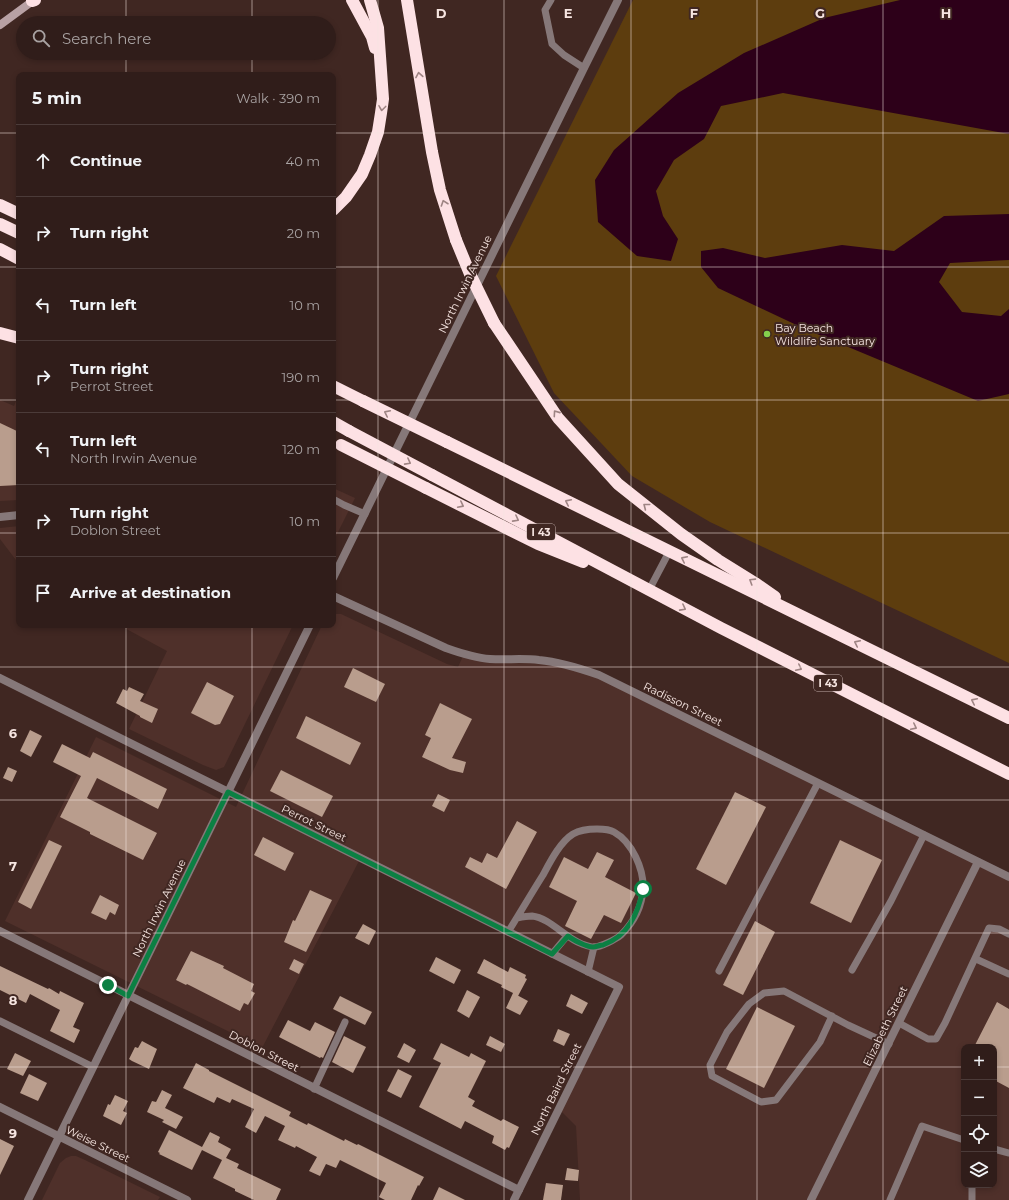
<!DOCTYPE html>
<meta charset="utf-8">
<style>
body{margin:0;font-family:Montserrat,sans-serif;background:#382623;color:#f1f3f6}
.controls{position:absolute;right:12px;bottom:12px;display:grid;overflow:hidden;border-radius:8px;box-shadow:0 2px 6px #0003}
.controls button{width:36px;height:36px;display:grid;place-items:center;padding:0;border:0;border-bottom:1px solid #4b3b39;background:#301d1a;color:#f1f3f6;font:20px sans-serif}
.stop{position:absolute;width:12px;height:12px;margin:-9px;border:3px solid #0b8043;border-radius:50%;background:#fff}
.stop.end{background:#0b8043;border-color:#fff;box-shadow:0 1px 4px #0008}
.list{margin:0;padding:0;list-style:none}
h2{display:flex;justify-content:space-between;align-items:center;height:52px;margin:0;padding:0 16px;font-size:17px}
h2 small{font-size:13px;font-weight:400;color:#a8a2a2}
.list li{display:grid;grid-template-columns:26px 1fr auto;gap:12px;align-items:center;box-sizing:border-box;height:72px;padding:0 16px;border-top:1px solid #4b3b39}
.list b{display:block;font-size:15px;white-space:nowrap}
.list p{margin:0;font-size:13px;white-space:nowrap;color:#a8a2a2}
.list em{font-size:13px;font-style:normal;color:#a8a2a2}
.icon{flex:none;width:22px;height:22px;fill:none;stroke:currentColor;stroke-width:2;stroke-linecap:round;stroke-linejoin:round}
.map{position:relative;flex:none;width:1009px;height:1200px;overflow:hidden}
.search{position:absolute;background:#301d1a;box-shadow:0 2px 6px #0003;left:16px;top:16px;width:320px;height:44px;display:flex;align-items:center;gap:10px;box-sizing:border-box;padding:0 14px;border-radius:22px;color:#a8a2a2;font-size:15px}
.panel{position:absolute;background:#301d1a;box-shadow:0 2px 6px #0003;left:16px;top:72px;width:320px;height:556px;border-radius:8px}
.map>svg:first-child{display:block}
</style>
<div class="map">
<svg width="1009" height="1200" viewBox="0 0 1009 1200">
<rect width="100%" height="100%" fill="#402722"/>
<g fill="#4f302a" fill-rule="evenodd">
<polygon points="18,396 19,396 19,500 0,501 0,400 14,406"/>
<polygon points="333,488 355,498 333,542"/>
<polygon points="19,526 19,564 0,539 0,528"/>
<path d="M333 614H341L447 664 458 667 464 654 580 668 1009 877V1200H580L576 1126 559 1109 618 987 360 859 262 1048 5 921 96 737 236 807 322 625H333ZM964 1047H994V1185H964Z"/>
<polygon points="119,625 293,625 224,767 216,770 203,765 129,729 167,651"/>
<polygon points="71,1156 76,1156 85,1160 160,1197 158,1200 42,1200 60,1163 66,1158"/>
</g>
<polygon fill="#5d3d0e" points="633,0 1009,0 1009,663 710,522 632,476 554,393 496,276"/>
<g fill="#2d0019">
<polygon points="900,0 1009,0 1009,134 783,93 721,106 704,139 674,160 656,191 663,216 678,239 671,261 637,256 598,222 595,180 614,150 678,93 744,53 824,18"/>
<polygon points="1009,214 1009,260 950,263 939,282 962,312 1001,316 1009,309 1009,394 978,401 805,329 718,288 701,267 701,251 723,248 765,258 842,245 894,251 944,216"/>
</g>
<g fill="#b99d8d">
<polygon points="0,423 19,432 19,485 0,486"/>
<polygon points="353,668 385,684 376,702 344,687"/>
<polygon points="207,682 234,696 220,724 215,725 191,713"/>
<polygon points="129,687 144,694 140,701 158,709 152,723 140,717 140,716 116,703 123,689 127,691"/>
<polygon points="440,703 472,719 452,758 466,762 463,773 450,770 422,757 431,738 425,735"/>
<polygon points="306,716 361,743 350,765 296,738"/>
<polygon points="30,730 42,736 31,757 20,751"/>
<polygon points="62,744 90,758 93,752 167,789 158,809 97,778 87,798 157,833 143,860 90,834 90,832 60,817 81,776 53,762"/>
<polygon points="8,767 17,771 12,782 3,778"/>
<polygon points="281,770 333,796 322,817 270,791"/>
<polygon points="735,792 766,807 726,885 696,869"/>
<polygon points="438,794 450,800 444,812 432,806"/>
<polygon points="517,821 537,832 506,889 465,867 470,857 482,863 487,853 497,858"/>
<polygon points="263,837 294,853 285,871 254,855"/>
<polygon points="49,840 62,846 31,909 18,902"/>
<polygon points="840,840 882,860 851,923 810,903"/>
<polygon points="597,852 614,860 605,877 636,893 621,923 604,915 591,939 565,926 577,901 549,887 564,857 588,869"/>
<polygon points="310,890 332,900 306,952 284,942 293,920 295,921"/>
<polygon points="100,895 119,905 115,915 110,912 106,920 91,913"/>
<polygon points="755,921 775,932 743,995 723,985"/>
<polygon points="363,924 376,931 369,945 355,938"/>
<polygon points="191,951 224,966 223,968 254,984 251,991 255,993 248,1005 244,1003 240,1011 187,984 186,985 176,980"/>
<polygon points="436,957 461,970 454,984 429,971"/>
<polygon points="294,959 304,964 299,974 289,969"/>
<polygon points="484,959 508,972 510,967 526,975 525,978 527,979 518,996 515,994 528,1001 520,1015 506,1008 513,993 501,987 502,985 477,973"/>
<polygon points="0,966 48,989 49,988 59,994 60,991 84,1003 73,1027 80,1030 74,1043 50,1031 60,1010 30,994 26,1003 0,990"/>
<polygon points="467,990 480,997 469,1018 457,1011"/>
<polygon points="571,994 588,1003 582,1014 566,1006"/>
<polygon points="340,996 372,1012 365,1025 333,1009"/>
<polygon points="997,1002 1009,1009 1009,1088 994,1080 994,1047 974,1047"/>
<polygon points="757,1007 795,1026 764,1088 726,1069"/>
<polygon points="288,1020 310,1031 315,1022 335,1032 323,1058 321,1057 320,1058 279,1037"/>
<polygon points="558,1029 570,1034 564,1046 553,1041"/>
<polygon points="344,1036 366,1047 353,1073 332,1062"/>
<polygon points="490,1036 505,1044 501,1052 486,1045"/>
<polygon points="142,1041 157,1049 149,1069 132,1061 129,1059 135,1047 138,1048"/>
<polygon points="404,1043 416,1050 409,1063 397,1057"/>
<polygon points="441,1043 469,1057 471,1053 486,1061 468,1097 475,1101 472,1106 501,1121 503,1119 519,1127 509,1148 507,1147 505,1150 492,1143 494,1136 465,1121 461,1129 419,1107 441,1063 433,1059"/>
<polygon points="15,1053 31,1061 23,1076 7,1069"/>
<polygon points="196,1063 209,1070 209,1071 291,1112 289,1116 307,1125 308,1123 344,1141 345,1139 357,1145 358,1144 424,1177 419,1186 418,1185 411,1200 385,1200 379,1197 386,1183 340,1160 336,1168 326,1164 320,1176 309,1171 317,1157 296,1146 295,1148 278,1140 285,1126 265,1116 256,1133 245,1127 254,1109 232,1099 230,1103 217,1097 214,1103 183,1088"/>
<polygon points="398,1069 412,1076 401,1098 387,1091"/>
<polygon points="29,1074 47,1083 38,1101 20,1093"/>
<polygon points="162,1090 172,1095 165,1108 183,1117 176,1129 162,1122 164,1120 147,1112 152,1101 156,1102"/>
<polygon points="115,1095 128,1101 123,1111 127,1113 121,1125 103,1116 108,1104 110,1105"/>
<polygon points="169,1130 202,1147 210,1132 220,1137 218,1142 231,1149 226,1158 239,1164 237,1168 281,1189 276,1200 254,1200 235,1191 235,1189 213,1178 222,1160 202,1150 192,1170 159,1154 160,1153 158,1152"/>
<polygon points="0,1139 14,1146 0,1175"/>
<polygon points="567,1168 579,1170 578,1181 565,1180"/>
<polygon points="546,1183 563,1185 561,1200 543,1200"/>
<polygon points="439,1187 465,1200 433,1200"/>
</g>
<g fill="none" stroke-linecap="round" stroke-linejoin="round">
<g stroke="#867879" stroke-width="7">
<polyline points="551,0 545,10 552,44 564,55 584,68"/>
<polyline points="333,499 344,505 365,514"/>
<polyline points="649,590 669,552"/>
<path d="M508 932C520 913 531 894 543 875 550 862 560 842 573 834 580 830 589 829 597 829 603 829 609 829 614 832 632 842 644 869 643 889 642 907 633 923 621 935 616 939 601 947 594 947 590 947 585 945 582 944 565 938 550 918 532 916 527 916 522 917 517 918"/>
<polyline points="552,954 567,936"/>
<polyline points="976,959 1009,974"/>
<polyline points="852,970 891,901 924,835"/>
<polyline points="719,971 818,783"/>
<polyline points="588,972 594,947"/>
<polyline points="832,1016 820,1042 776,1100 761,1102 712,1076 710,1065 727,1032 749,1004 764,993 784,991 848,1025 889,1044"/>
<polyline points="0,1021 93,1067"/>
<polyline points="899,1023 928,1039 936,1039 945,1023 989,928 999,929 1009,934"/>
<polyline points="314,1089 345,1022"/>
<polyline points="994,1149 1009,1153"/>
<polyline points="890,1200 922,1126 964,1140"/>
<polyline points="972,1200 972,1185"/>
</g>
<g stroke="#867879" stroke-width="8">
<polyline points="0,517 19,515"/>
<polyline points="333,578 584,68 618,0"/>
<path d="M333 596 446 648C460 653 475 658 490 659 507 660 523 658 539 660 560 662 579 668 599 675L1009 877"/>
<polyline points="0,678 619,987 514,1200"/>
<polyline points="0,931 519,1190"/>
<polyline points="0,1107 187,1200"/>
<polyline points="28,1200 310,625"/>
<polyline points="811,1200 978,862"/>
</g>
<polyline stroke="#b8a1a4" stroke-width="8" points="0,25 34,0"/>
<g stroke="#fde1e4" stroke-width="12">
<polyline points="352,0 372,37 375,48"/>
<polyline points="407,0 432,152 440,190 456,240"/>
<polyline points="32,1 35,0"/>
<polyline points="0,205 19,214"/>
<polyline points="333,210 346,197 362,174 370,155 378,132 381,113 383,99 378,28 370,0"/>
<polyline points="0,224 19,233"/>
<polyline points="0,249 19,259"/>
<polyline points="494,323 558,418 618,484 681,534 718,560 755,583 775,597"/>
<polyline points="0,333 19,338"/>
<polyline points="333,386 363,401"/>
<polyline points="333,422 349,431"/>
<polyline points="447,442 1009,718"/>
<polyline points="432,475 721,628 1009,774"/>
<polyline points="426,488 538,544 583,562"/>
</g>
<g stroke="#fde1e4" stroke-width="12">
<polyline points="456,240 470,274 494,323"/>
<polyline points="363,401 447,442"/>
<polyline points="349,431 432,475"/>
<polyline points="341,445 426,488"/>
</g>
</g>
<defs><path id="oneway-chevron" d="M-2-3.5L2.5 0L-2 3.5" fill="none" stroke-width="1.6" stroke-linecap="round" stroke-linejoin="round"/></defs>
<g stroke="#9e8483">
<use href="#oneway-chevron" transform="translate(419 75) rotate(-100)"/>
<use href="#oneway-chevron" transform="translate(382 108) rotate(97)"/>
<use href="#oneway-chevron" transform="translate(444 203) rotate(-109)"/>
<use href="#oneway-chevron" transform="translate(387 413) rotate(-154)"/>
<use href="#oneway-chevron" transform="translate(556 413) rotate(-125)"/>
<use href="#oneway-chevron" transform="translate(408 462) rotate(28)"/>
<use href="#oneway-chevron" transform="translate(568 502) rotate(-154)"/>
<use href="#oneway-chevron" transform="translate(461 505) rotate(27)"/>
<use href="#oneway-chevron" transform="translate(646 506) rotate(-142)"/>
<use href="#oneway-chevron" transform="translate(516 519) rotate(28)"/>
<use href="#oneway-chevron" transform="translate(684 559) rotate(-154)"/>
<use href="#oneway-chevron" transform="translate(752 581) rotate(-148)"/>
<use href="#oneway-chevron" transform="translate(683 608) rotate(28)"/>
<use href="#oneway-chevron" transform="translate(857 643) rotate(-154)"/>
<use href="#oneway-chevron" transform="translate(799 668) rotate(27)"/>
<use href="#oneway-chevron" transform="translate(974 701) rotate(-154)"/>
<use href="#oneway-chevron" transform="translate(914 727) rotate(27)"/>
</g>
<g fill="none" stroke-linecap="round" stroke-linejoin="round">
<path stroke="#0b8043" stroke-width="5" d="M108 985 128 996 228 792 552 954 568 936C573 940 587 947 593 947 596 947 600 945 603 945 628 936 638 914 643 889"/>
</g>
<path fill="none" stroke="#f6e5e1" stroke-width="1" stroke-opacity="0.55" d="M126 0V23M252 0V23M378 0V1200M504 0V1200M631 0V1200M757 0V1200M883 0V1200M126 53V75M252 53V75M0 133H19M333 133H1009M0 267H19M333 267H1009M0 400H19M333 400H1009M0 533H19M333 533H1009M126 625V1200M252 625V1200M0 667H1009M0 800H1009M0 933H1009M0 1067H964M994 1067H1009"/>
<circle fill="#84cf4d" stroke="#402722" stroke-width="1.5" cx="767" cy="334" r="4"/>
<g text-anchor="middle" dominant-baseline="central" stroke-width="4" stroke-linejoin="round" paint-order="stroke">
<g fill="#402722" stroke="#bfaca8" stroke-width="1">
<rect x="527" y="524" width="28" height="16" rx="3"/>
<rect x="814" y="675" width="28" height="16" rx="3"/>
</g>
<g font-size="10" font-weight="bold" fill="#f6e5e1">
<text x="541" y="532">I 43</text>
<text x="828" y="683">I 43</text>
</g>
<g font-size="11" fill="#f6e5e1" stroke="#402722">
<text transform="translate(465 284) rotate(-64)">North Irwin Avenue</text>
<text transform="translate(683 704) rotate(26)">Radisson Street</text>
<text transform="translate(314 823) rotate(26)">Perrot Street</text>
<text transform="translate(159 908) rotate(-64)">North Irwin Avenue</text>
<text transform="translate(885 1026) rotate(-64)">Elizabeth Street</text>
<text transform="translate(264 1051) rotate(27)">Doblon Street</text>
<text transform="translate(556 1089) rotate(-64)">North Baird Street</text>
<text transform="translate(98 1144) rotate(26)">Weise Street</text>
</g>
<g font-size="11" fill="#f6e5e1" stroke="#402722" text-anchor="start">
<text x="775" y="328">Bay Beach<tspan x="775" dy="13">Wildlife Sanctuary</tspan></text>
</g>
</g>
<g font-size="13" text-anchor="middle" font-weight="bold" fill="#f6e5e1" stroke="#402722" stroke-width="4" stroke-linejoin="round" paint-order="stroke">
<text x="441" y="18">D</text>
<text x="568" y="18">E</text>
<text x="694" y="18">F</text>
<text x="820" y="18">G</text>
<text x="946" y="18">H</text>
<text x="13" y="738">6</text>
<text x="13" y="871">7</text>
<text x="13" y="1005">8</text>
<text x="13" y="1138">9</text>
</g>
</svg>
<div class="controls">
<button>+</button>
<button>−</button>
<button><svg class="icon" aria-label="locate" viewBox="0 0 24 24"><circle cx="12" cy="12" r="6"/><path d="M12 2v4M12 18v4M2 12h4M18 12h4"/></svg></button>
<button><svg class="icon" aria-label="layers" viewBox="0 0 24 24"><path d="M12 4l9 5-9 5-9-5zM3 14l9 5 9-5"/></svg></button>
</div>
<div class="stop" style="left:643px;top:889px"></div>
<div class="stop end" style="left:108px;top:985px"></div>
<div class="search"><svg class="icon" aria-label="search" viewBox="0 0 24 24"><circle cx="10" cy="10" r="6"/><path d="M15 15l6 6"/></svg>Search here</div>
<section class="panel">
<h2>5 min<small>Walk · 390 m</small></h2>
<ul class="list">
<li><svg class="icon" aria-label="ahead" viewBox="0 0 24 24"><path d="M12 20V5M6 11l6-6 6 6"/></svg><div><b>Continue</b></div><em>40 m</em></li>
<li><svg class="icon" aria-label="right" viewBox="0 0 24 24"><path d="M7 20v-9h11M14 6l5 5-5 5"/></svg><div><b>Turn right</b></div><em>20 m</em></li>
<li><svg class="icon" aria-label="left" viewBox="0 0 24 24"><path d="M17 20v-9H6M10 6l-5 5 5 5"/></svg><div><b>Turn left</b></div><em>10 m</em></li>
<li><svg class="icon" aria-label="right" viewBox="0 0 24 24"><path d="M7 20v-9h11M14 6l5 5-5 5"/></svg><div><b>Turn right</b><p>Perrot Street</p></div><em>190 m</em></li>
<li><svg class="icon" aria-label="left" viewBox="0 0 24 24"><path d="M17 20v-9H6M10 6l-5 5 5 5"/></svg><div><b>Turn left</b><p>North Irwin Avenue</p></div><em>120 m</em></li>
<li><svg class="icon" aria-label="right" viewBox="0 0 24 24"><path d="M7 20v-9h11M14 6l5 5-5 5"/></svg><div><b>Turn right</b><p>Doblon Street</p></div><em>10 m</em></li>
<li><svg class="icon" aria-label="arrive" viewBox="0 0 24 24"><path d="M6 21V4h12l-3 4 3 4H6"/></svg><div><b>Arrive at destination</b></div></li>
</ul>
</section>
</div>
